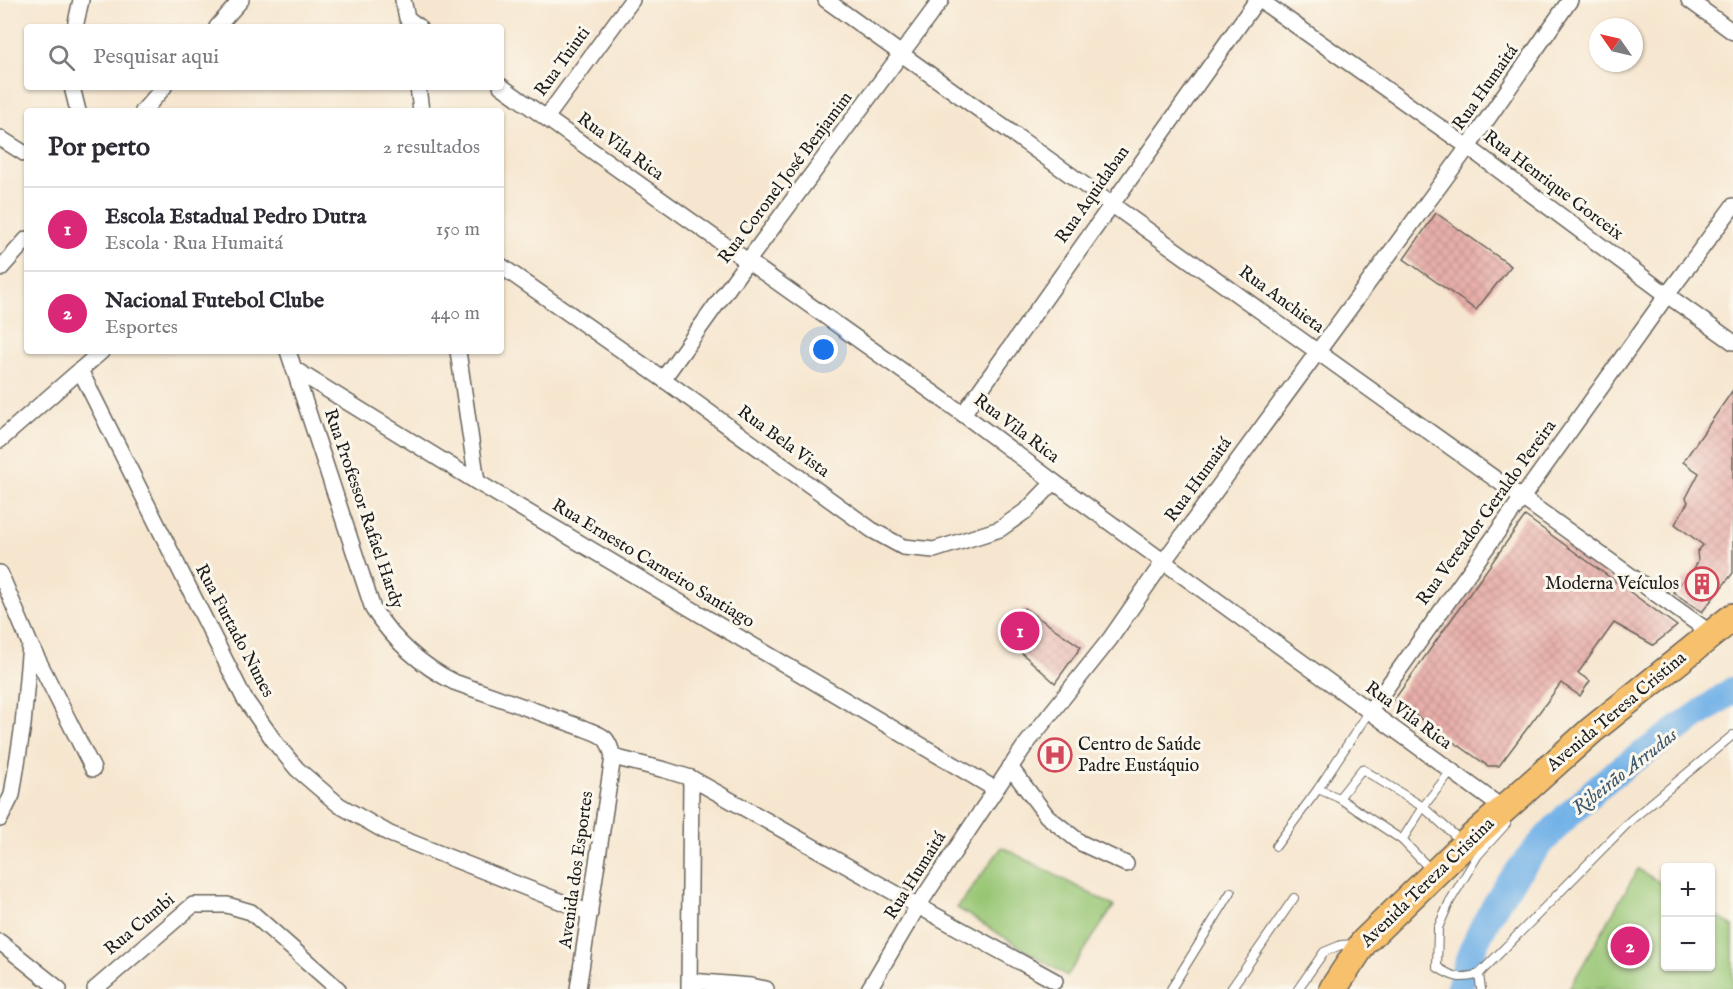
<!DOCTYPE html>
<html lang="pt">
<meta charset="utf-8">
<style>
body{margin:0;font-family:"IM FELL English",serif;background:#f2f2f3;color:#2b2b33}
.controls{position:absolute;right:18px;bottom:18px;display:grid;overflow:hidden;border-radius:6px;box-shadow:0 2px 4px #0004}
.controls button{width:54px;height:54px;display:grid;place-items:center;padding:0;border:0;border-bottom:2px solid #e1e1e2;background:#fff;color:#2b2b33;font:30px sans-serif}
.compass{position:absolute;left:1589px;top:18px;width:54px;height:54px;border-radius:50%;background:#fff;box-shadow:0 2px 4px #0004;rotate:304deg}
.you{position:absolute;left:824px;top:350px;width:21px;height:21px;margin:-15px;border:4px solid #fff;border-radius:50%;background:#1a73e8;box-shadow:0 0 0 9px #1a73e833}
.badge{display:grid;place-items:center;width:39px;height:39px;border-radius:50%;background:#db2777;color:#fff;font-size:20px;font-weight:700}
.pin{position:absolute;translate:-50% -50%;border:3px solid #fff;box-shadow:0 2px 6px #0006}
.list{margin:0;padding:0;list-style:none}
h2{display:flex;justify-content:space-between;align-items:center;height:78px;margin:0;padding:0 24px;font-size:26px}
h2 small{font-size:20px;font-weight:400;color:#7c7c81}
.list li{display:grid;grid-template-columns:39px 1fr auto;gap:18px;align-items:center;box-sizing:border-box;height:84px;padding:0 24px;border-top:2px solid #e1e1e2}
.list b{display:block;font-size:22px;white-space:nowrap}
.list p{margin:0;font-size:20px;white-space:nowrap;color:#7c7c81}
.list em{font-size:20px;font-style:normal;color:#7c7c81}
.icon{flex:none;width:33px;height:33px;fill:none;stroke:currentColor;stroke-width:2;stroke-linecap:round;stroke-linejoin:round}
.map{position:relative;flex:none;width:1733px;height:989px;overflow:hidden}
.search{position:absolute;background:#fff;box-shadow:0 2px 4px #0004;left:24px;top:24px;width:480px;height:66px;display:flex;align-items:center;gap:15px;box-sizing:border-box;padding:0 21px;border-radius:6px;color:#7c7c81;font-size:22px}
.panel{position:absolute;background:#fff;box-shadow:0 2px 4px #0004;left:24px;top:108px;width:480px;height:246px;border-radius:6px}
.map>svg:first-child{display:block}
</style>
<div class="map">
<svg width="1733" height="989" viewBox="0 0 1733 989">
<defs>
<pattern id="building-cross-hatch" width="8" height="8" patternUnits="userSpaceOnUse" patternTransform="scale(1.5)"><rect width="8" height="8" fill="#e7aea9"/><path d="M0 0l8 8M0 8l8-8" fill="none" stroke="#c69591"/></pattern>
</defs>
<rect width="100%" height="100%" fill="#fbf7ec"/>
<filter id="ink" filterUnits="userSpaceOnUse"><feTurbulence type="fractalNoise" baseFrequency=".0167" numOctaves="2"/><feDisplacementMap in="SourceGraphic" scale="12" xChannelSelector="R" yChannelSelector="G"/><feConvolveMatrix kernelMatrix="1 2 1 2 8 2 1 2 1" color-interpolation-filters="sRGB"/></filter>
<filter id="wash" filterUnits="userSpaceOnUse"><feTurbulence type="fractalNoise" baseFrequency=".008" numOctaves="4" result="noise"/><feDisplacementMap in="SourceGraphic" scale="24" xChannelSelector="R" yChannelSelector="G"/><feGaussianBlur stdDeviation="1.35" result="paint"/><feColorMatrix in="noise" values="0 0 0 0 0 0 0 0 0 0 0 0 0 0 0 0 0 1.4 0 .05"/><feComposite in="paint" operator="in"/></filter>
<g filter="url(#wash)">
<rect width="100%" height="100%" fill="#f6e6cf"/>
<g fill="#98c674" stroke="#5a7148" stroke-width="1.5">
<polygon points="1002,847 1114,906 1067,976 957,908"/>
<polygon points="1638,869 1665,886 1666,966 1710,966 1711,913 1733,926 1733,989 1569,989"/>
</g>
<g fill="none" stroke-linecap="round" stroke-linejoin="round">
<path stroke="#73b2e7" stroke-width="27" d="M1459 989C1480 907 1540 837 1603 783 1618 770 1635 759 1651 748 1678 729 1706 709 1733 690"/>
</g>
<g id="blocks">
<g fill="url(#building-cross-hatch)">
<polygon points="1436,213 1511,266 1476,310 1404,259"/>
<polygon points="1733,390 1733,573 1702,612 1673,592 1687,575 1690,576 1698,561 1697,552 1703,545 1675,524 1688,502 1686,498 1699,473 1683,462"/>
<polygon points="1525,516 1677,626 1653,645 1614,623 1578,673 1590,681 1580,696 1561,683 1499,766 1488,766 1394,700"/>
<polygon points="1024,608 1081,647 1055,683 1006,639"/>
</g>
</g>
</g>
<g filter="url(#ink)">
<use href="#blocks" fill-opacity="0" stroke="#68635b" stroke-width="1.5"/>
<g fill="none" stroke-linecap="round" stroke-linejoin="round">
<defs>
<g id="lane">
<polyline points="1318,789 1339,798 1402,840 1431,870"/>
<polyline points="1339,798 1362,769 1423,807 1461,841"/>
<polyline points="1402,840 1423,807 1451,771"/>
<polyline points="1276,846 1318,789 1369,712"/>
<path d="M1479 974C1461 980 1452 977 1437 967L1438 928 1450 901 1478 855 1506 824"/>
<polyline points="1171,989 1231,892"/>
<polyline points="1231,989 1294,898"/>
<polyline points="1298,989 1324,952 1341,945 1354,944"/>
<polyline points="1481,989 1479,974 1631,820 1733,735"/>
</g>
<g id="street">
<polyline points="403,0 407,18 419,27"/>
<polyline points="826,0 1712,634"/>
<polyline points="1260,0 1468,147 1667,295 1733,342"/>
<polyline points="1689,0 1733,32"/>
<polyline points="75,27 81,0"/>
<polyline points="217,27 241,0"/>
<polyline points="501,86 963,414 1054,482 1504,809"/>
<polyline points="72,87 78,111"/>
<polyline points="418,87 421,111"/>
<polyline points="143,111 164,87"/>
<polyline points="546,118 632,0"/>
<polyline points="0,138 27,155"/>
<polyline points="501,266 663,379 872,530 903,547 934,550 1000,529 1027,510 1054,482"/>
<polyline points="0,269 27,239"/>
<path d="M288 351 373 609C394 641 420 665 454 682L583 728C603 736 608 735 613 757L578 989"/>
<polyline points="458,351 477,482"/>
<polyline points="294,369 477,482 995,789"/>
<polyline points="80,370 244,698 277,745 297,769 339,805 390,834 590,913"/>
<polyline points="663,379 747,262 941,0"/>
<polyline points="963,414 1257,0"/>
<polyline points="0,440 102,351"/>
<polyline points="0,573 30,644 23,725 12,795 0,819"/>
<polyline points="30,644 93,769"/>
<polyline points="1369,712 1667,295 1733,206"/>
<polyline points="613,757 665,770 691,778 918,906 1055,981"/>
<polyline points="1010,767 1047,816 1081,843 1126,864"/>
<polyline points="0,942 59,989"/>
<polyline points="690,981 751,986 766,989"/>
<polyline points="95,989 193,905 227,905 251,912 338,989"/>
<polyline points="689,989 691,778"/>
<polyline points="869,989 918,906 1024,747 1110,639 1164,561 1468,147 1570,0"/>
</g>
<polyline id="highway" points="1333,989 1364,942 1465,844 1592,730 1733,617"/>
</defs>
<use href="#lane" stroke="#68635b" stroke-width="10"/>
<use href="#street" stroke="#68635b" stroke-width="18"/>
<use href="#highway" stroke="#68635b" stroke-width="30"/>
<use href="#lane" stroke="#fff" stroke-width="8"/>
<use href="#street" stroke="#fff" stroke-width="15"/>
<use href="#highway" stroke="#f7c06c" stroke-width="27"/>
</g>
</g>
<defs>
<symbol id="building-ring" viewBox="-11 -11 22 22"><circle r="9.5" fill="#fbf7ec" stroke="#d1495b" stroke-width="1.5"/><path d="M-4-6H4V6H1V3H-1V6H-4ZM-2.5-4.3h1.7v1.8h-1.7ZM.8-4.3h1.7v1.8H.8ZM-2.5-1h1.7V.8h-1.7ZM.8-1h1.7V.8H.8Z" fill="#d1495b"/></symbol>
<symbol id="hospital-ring" viewBox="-11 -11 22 22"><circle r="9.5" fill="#fbf7ec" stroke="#d1495b" stroke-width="1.5"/><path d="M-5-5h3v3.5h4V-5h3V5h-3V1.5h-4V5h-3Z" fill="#d1495b"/></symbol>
</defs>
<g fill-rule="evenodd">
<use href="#building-ring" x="1683" y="565" width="38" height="38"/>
<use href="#hospital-ring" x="1036" y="736" width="38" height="38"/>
</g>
<g text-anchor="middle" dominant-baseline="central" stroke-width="6" stroke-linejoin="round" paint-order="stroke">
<g font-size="18" fill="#1c1c1c" stroke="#fbf7ec">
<text transform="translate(563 62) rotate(-54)">Rua Tuiuti</text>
<text transform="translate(1486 88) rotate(-55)">Rua Humaitá</text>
<text transform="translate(620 147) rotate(36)">Rua Vila Rica</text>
<text transform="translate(786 178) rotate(-53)">Rua Coronel José Benjamim</text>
<text transform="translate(1553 186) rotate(37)">Rua Henrique Gorceix</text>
<text transform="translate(1093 195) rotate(-55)">Rua Aquidaban</text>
<text transform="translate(1281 300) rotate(36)">Rua Anchieta</text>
<text transform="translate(1016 429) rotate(37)">Rua Vila Rica</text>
<text transform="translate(783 442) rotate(36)">Rua Bela Vista</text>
<text transform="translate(1199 480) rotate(-54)">Rua Humaitá</text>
<text transform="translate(363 509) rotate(71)">Rua Professor Rafael Hardy</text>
<text transform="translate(1487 513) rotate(-54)">Rua Vereador Geraldo Pereira</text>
<text transform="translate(653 564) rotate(31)">Rua Ernesto Carneiro Santiago</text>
<text transform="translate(234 631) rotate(62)">Rua Furtado Nunes</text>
<text transform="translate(1617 712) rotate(-40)">Avenida Teresa Cristina</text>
<text transform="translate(1408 716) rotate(36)">Rua Vila Rica</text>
<text transform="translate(577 870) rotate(-82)">Avenida dos Esportes</text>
<text transform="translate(916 876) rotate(-58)">Rua Humaitá</text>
<text transform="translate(1428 883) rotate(-44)">Avenida Tereza Cristina</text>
<text transform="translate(140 925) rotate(-40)">Rua Cumbi</text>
</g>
<g font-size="18" fill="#1c1c1c" stroke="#fbf7ec" text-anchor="end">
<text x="1679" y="584">Moderna Veículos</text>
<text x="1078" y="745" text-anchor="start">Centro de Saúde<tspan x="1078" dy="21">Padre Eustáquio</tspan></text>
</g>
<g font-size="20" font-style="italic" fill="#3f586d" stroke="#fbf7ec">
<text transform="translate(1625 772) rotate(-38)">Ribeirão Arrudas</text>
</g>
</g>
</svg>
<div class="controls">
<button>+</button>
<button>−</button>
</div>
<svg class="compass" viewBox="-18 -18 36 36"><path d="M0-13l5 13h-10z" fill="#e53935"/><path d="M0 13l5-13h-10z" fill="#7c7c81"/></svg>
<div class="you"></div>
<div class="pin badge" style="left:1020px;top:631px">1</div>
<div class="pin badge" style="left:1630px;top:946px">2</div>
<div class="search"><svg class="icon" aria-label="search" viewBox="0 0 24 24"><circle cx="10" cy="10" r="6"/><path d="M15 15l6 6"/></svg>Pesquisar aqui</div>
<section class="panel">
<h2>Por perto<small>2 resultados</small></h2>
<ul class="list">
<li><span class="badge">1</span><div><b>Escola Estadual Pedro Dutra</b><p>Escola · Rua Humaitá</p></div><em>150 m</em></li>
<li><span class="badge">2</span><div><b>Nacional Futebol Clube</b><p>Esportes</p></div><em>440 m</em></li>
</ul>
</section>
</div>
